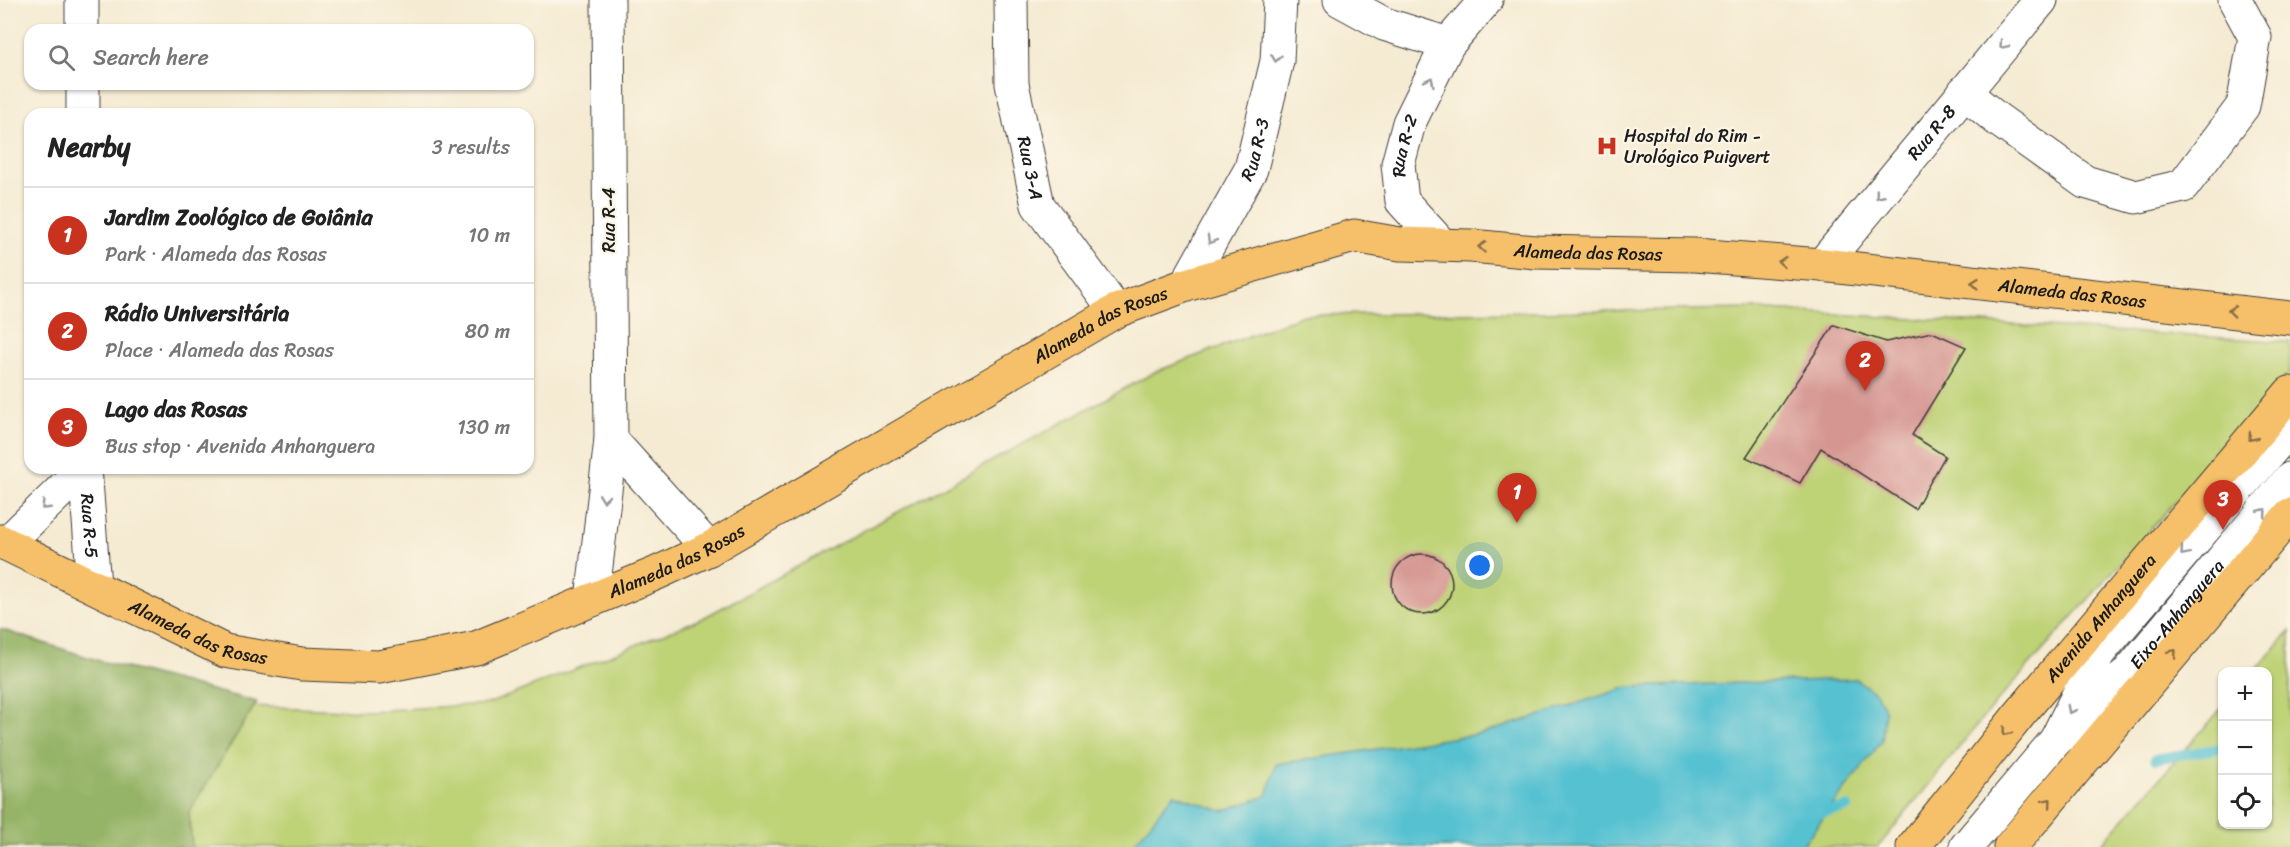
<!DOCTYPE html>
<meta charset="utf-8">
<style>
body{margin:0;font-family:Sriracha,sans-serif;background:#f2f2f2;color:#222}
.controls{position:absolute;right:18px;bottom:18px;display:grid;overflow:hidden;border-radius:12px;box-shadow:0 2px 4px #0004}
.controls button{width:54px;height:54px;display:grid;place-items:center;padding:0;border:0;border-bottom:2px solid #e0e0e0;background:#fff;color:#222;font:30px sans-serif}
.you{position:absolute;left:1480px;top:566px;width:21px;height:21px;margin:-15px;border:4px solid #fff;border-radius:50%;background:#1a73e8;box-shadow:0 0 0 9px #1a73e833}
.badge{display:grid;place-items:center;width:39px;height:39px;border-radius:50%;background:#c8321e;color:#fff;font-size:20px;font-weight:700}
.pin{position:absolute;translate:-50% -50px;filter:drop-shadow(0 2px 3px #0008)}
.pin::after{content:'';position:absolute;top:32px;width:21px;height:18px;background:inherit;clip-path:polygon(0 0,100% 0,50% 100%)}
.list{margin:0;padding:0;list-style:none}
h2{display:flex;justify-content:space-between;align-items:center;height:78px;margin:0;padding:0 24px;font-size:26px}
h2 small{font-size:20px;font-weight:400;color:#767676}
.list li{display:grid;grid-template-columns:39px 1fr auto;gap:18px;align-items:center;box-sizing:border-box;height:96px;padding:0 24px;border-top:2px solid #e0e0e0}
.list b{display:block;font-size:22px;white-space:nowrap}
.list p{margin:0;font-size:20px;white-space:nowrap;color:#767676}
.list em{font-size:20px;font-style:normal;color:#767676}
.icon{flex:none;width:33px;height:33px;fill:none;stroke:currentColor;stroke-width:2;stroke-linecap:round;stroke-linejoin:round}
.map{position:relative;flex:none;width:2290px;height:847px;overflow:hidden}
.search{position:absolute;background:#fff;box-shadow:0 2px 4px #0004;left:24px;top:24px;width:510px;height:66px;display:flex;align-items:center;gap:15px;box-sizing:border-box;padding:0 21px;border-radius:18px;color:#767676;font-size:22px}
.panel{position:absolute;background:#fff;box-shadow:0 2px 4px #0004;left:24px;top:108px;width:510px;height:366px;border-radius:18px}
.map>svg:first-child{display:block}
</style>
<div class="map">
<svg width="2290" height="847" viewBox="0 0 2290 847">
<rect width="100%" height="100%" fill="#fcf5e5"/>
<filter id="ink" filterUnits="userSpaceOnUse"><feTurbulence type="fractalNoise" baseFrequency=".0167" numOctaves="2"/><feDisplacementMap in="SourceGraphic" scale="12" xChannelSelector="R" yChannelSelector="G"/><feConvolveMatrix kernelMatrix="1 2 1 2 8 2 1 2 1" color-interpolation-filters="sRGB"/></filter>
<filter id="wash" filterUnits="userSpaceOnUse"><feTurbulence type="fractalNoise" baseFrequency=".008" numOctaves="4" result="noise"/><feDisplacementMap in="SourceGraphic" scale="24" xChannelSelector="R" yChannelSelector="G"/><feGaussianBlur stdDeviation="1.35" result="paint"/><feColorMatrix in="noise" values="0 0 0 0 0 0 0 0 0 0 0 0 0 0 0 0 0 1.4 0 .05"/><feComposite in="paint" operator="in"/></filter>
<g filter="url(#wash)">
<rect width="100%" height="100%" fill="#f5ebd3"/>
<g fill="#bed276" stroke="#6d7749" stroke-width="1.5">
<polygon points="1754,309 2290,342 2290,373 1987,713 1878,847 0,847 0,633 202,704 368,711 488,704 703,618 1155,372 1303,315"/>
<polygon points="2290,631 2290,847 2099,847 2222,708 2222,824 2268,824 2268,672 2255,671"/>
</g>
<polygon fill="#96b467" stroke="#596842" stroke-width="1.5" points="0,629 100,661 257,702 189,812 192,847 0,847"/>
<polygon fill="#56c1d1" stroke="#396e76" stroke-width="1.5" points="1856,679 1877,694 1885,711 1882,741 1801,847 1131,847 1174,794 1222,811 1267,796 1276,764 1485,733 1628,687"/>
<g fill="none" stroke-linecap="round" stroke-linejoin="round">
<g stroke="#56c1d1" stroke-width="10">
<polyline points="2155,759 2222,748"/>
<polyline points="1815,815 1848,807"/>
</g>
</g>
<g id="blocks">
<g fill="#d59591">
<polygon points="1834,325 1886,342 1932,332 1966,347 1912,435 1945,456 1915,509 1821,448 1800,483 1746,457"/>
<circle cx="1422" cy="584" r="30"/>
</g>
</g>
</g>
<g filter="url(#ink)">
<use href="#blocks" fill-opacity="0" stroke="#3d3b37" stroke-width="1.5"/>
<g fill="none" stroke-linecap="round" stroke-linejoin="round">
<defs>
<g id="minor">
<polyline points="82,0 82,30"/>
<path id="s1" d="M1011 0 1012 84 1038 205 1116 311"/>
<polyline points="1340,0 1384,24 1448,44"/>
<polyline points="83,84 83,114"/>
<polyline points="1964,92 1997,119 2085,182 2136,197 2183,186 2243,106 2255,37 2235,0"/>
<path id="s2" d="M1441 244 1402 201 1398 164 1409 123 1448 44 1486 0"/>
<path id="s3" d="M1822 265 2041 0"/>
<path id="s4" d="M1186 285 1251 169 1277 61 1280 0"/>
<path id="s5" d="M2290 428 2100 651 2056 740 2127 674 2290 479"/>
<polyline points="611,440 709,549"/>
<path id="s6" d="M85 468 94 586"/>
<polyline points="6,544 84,468"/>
<polyline points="592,600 611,440 608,0"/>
<polyline points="1966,847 2056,740"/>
</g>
<g id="major">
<path id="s7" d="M0 541 225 651 302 664 379 667 476 648 657 573 709 549 1116 311 1186 285 1354 236 1400 244 1471 246 1536 252 1695 255 1822 265 2290 318"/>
<path id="s8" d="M1913 847 2019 715 2290 393"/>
<polyline points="2010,847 2290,515"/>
</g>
</defs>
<use href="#minor" stroke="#3d3b37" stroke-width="35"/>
<use href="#major" stroke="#3d3b37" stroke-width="35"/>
<use href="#minor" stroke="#fff" stroke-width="33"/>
<use href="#major" stroke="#f6c06b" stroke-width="33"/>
</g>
<defs><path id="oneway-chevron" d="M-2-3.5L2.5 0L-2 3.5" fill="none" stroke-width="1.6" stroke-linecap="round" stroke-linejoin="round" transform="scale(1.5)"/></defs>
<g stroke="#999">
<use href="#oneway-chevron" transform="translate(2003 45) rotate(130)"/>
<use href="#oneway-chevron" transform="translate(1276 58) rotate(97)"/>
<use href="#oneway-chevron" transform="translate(1430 81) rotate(-64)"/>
<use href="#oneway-chevron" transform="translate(1879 195) rotate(129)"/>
<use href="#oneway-chevron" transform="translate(1211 240) rotate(119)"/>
<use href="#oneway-chevron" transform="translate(604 498) rotate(97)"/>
<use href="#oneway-chevron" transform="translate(45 506) rotate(136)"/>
<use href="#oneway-chevron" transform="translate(2263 512) rotate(-50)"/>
<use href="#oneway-chevron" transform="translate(2184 552) rotate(131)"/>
<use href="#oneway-chevron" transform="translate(2071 710) rotate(117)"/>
</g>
<g stroke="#896e44">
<use href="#oneway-chevron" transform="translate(1482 247) rotate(-175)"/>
<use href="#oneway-chevron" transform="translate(1782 262) rotate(-175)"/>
<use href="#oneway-chevron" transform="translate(1975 283) rotate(-174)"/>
<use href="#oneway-chevron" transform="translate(2232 311) rotate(-174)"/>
<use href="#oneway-chevron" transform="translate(2252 437) rotate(130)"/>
<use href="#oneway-chevron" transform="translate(2173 653) rotate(-50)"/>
<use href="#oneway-chevron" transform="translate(2006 732) rotate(129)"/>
<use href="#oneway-chevron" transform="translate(2048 802) rotate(-50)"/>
</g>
</g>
<defs>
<symbol id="hospital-bare" viewBox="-9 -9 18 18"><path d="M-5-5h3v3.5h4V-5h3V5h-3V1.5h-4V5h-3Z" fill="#c8321e" stroke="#fcf5e5" stroke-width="2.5" paint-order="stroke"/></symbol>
</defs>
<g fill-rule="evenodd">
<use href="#hospital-bare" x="1592" y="131" width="30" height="30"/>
</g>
<g text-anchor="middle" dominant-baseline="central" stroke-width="4.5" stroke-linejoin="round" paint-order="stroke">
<g font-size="18" fill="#1c1c1c" stroke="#fcf5e5">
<text stroke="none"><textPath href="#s3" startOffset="172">Rua R-8</textPath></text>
<text stroke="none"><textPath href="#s2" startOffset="114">Rua R-2</textPath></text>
<text stroke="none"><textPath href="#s4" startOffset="153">Rua R-3</textPath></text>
<text stroke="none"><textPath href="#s1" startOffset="170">Rua 3-A</textPath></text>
<text transform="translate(609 220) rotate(-90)">Rua R-4</text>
<text stroke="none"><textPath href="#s7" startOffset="1714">Alameda das Rosas</textPath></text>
<text stroke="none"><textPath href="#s7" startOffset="2200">Alameda das Rosas</textPath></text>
<text stroke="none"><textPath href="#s7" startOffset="1209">Alameda das Rosas</textPath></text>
<text stroke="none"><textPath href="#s6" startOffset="58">Rua R-5</textPath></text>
<text stroke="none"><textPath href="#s7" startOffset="723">Alameda das Rosas</textPath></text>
<text stroke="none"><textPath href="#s5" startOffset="567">Eixo-Anhanguera</textPath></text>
<text stroke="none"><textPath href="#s8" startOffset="296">Avenida Anhanguera</textPath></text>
<text stroke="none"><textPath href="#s7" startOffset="219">Alameda das Rosas</textPath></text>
</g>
<g font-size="18" fill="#1c1c1c" stroke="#fcf5e5" text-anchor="start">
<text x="1624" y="136">Hospital do Rim -<tspan x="1624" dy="21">Urológico Puigvert</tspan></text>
</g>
</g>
</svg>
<div class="controls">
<button>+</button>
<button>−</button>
<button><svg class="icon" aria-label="locate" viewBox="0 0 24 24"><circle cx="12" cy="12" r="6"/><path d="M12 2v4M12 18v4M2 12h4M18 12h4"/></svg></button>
</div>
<div class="you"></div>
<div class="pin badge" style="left:1517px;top:523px">1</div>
<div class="pin badge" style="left:1865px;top:391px">2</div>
<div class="pin badge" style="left:2223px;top:530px">3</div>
<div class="search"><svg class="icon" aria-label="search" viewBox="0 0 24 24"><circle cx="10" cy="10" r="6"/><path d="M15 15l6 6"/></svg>Search here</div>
<section class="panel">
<h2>Nearby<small>3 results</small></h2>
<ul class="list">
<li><span class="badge">1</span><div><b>Jardim Zoológico de Goiânia</b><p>Park · Alameda das Rosas</p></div><em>10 m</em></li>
<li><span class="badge">2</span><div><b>Rádio Universitária</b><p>Place · Alameda das Rosas</p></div><em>80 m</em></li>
<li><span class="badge">3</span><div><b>Lago das Rosas</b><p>Bus stop · Avenida Anhanguera</p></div><em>130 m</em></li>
</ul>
</section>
</div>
